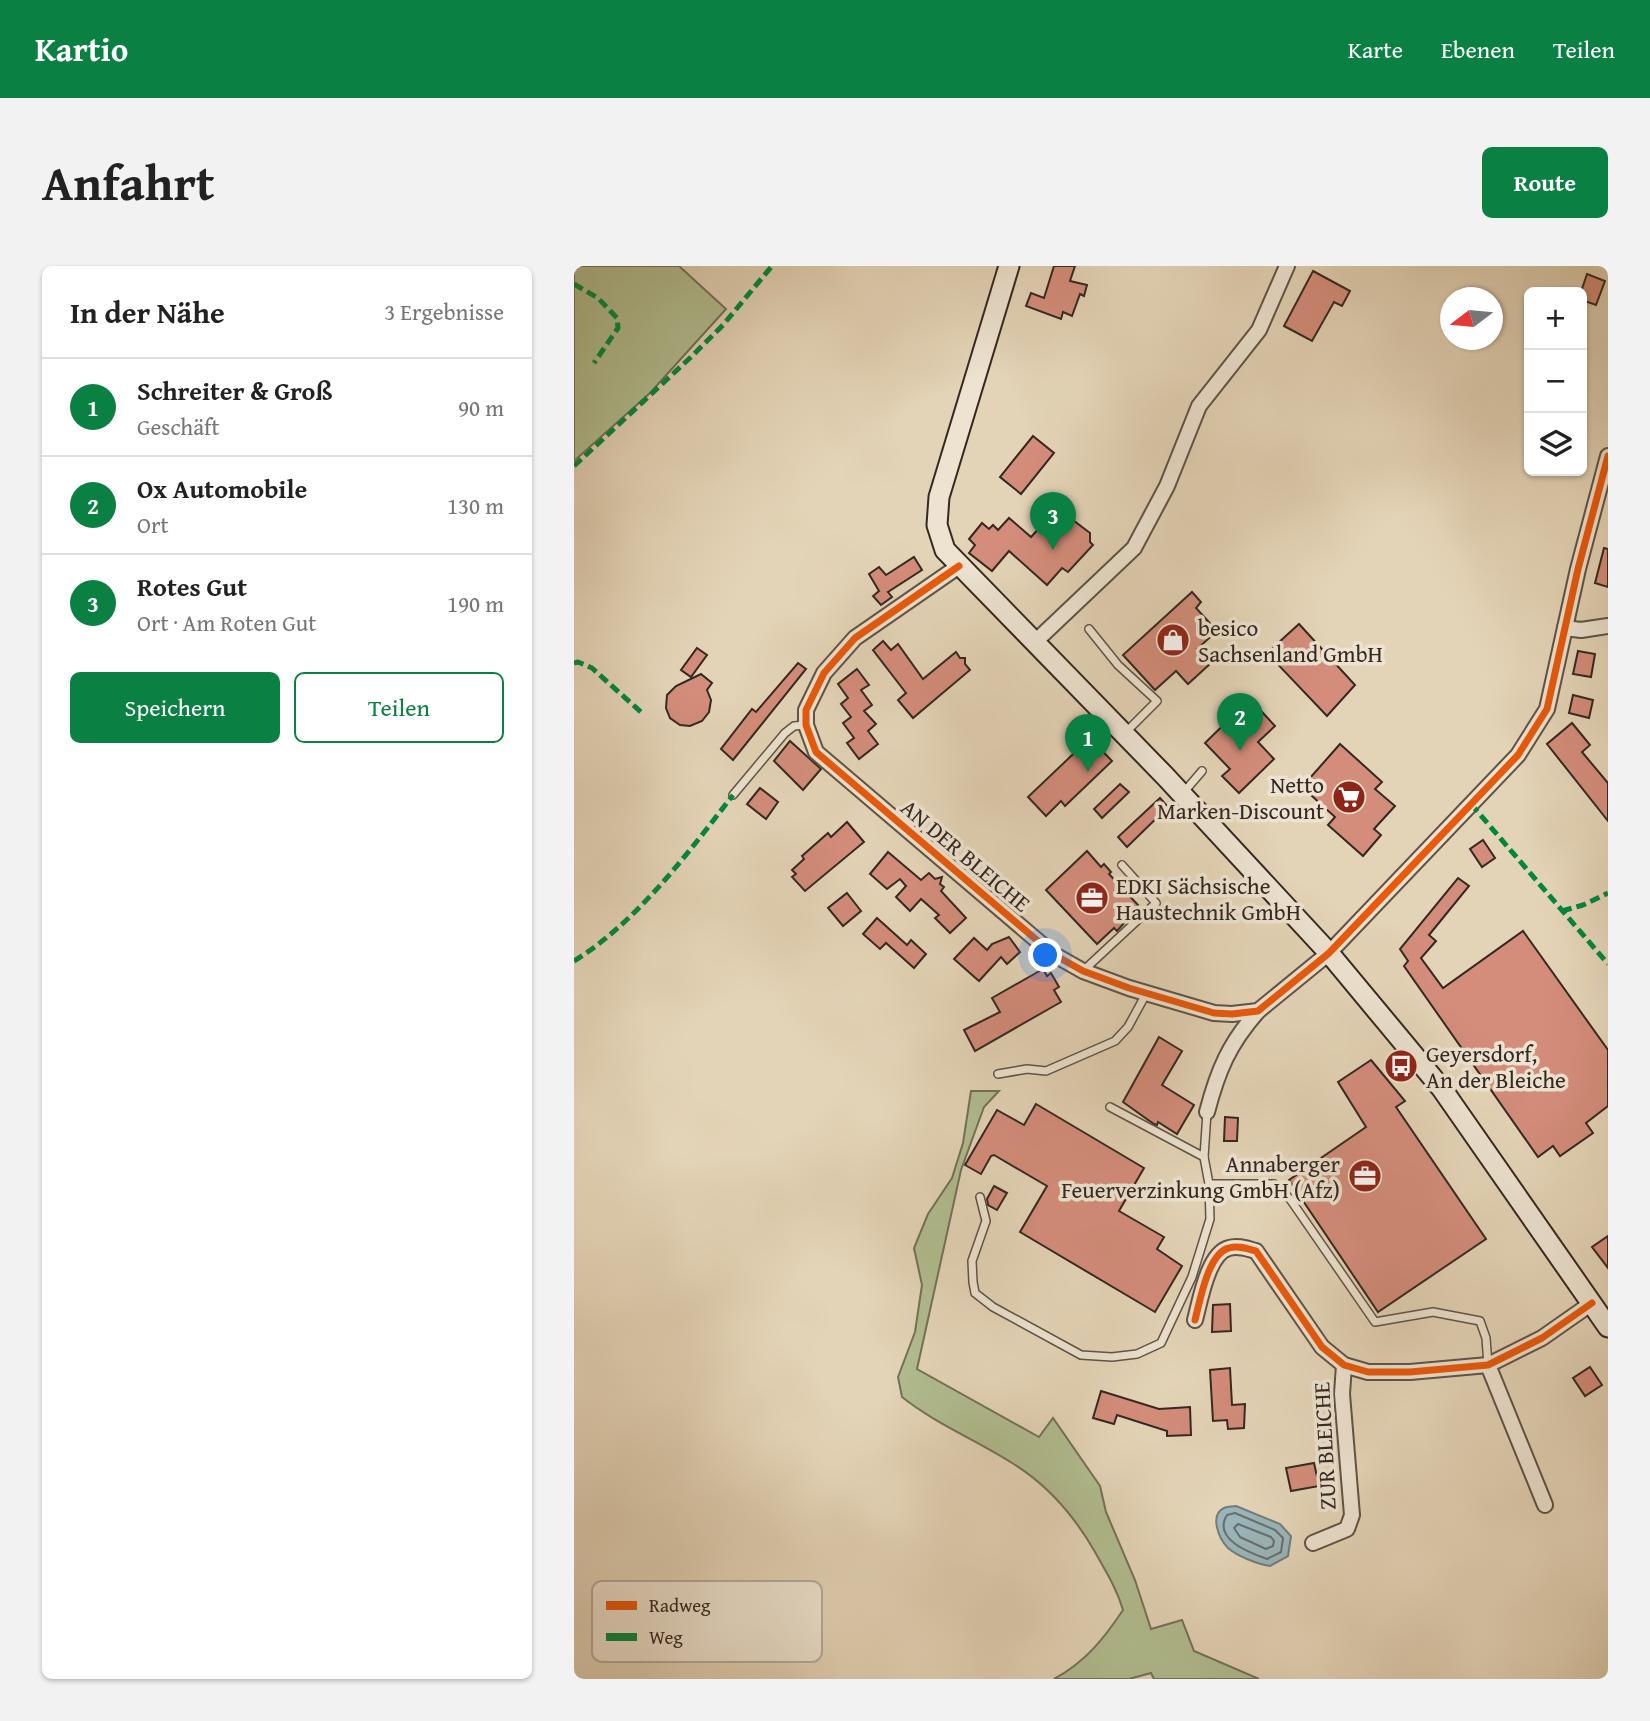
<!DOCTYPE html>
<html lang="de">
<meta charset="utf-8">
<style>
body{margin:0;font-family:"Gentium Book Plus",serif;background:#f2f2f2;color:#222}
.controls{position:absolute;right:21px;top:21px;display:grid;overflow:hidden;border-radius:10px;box-shadow:0 2px 5px #0004}
.controls button{width:63px;height:63px;display:grid;place-items:center;padding:0;border:0;border-bottom:2px solid #e0e0e0;background:#fff;color:#222;font:35px sans-serif}
.compass{position:absolute;left:866px;top:21px;width:63px;height:63px;border-radius:50%;background:#fff;box-shadow:0 2px 5px #0004;rotate:254deg}
.you{position:absolute;left:472px;top:690px;width:24px;height:24px;margin:-18px;border:5px solid #fff;border-radius:50%;background:#1a73e8;box-shadow:0 0 0 10px #1a73e833}
.badge{display:grid;place-items:center;width:46px;height:46px;border-radius:50%;background:#0b8043;color:#fff;font-size:23px;font-weight:700}
.pin{position:absolute;translate:-50% -58px;filter:drop-shadow(0 2px 4px #0008)}
.pin::after{content:'';position:absolute;top:37px;width:24px;height:21px;background:inherit;clip-path:polygon(0 0,100% 0,50% 100%)}
.list{margin:0;padding:0;list-style:none}
h2{display:flex;justify-content:space-between;align-items:center;height:91px;margin:0;padding:0 28px;font-size:30px}
h2 small{font-size:23px;font-weight:400;color:#767676}
.list li{display:grid;grid-template-columns:46px 1fr auto;gap:21px;align-items:center;box-sizing:border-box;height:98px;padding:0 28px;border-top:2px solid #e0e0e0}
.list b{display:block;font-size:26px;white-space:nowrap}
.list p{margin:0;font-size:23px;white-space:nowrap;color:#767676}
.list em{font-size:23px;font-style:normal;color:#767676}
.actions{display:flex;gap:14px;padding:21px 28px}
.actions a{flex:1;padding:16px 0;border:2px solid #0b8043;border-radius:10px;text-align:center;font-size:24px;color:#0b8043}
.actions .main{background:#0b8043;color:#fff}
.icon{flex:none;width:38px;height:38px;fill:none;stroke:currentColor;stroke-width:2;stroke-linecap:round;stroke-linejoin:round}
.map{position:relative;flex:none;width:1034px;height:1413px;overflow:hidden;border-radius:10px}
header{display:flex;align-items:center;gap:42px;box-sizing:border-box;height:98px;padding:0 35px;background:#0b8043;color:#fff}
header strong{font-size:33px}
nav{display:flex;gap:38px;margin-inline-start:auto;font-size:24px}
.intro{display:flex;align-items:center;justify-content:space-between;box-sizing:border-box;height:168px;padding:0 42px}
h1{margin:0;font-size:49px}
.button{padding:18px 32px;border-radius:10px;background:#0b8043;color:#fff;font-size:24px;font-weight:700}
main{display:flex;gap:42px;padding:0 42px}
aside{flex:1;background:#fff;border-radius:10px;box-shadow:0 2px 5px #0004}
.map>svg:first-child{display:block}
</style>
<header>
<strong>Kartio</strong>
<nav><a>Karte</a><a>Ebenen</a><a>Teilen</a></nav>
</header>
<div class="intro"><h1>Anfahrt</h1><a class="button">Route</a></div>
<main>
<aside>
<h2>In der Nähe<small>3 Ergebnisse</small></h2>
<ul class="list">
<li><span class="badge">1</span><div><b>Schreiter &amp; Groß</b><p>Geschäft</p></div><em>90 m</em></li>
<li><span class="badge">2</span><div><b>Ox Automobile</b><p>Ort</p></div><em>130 m</em></li>
<li><span class="badge">3</span><div><b>Rotes Gut</b><p>Ort · Am Roten Gut</p></div><em>190 m</em></li>
</ul>
<div class="actions"><a class="main">Speichern</a><a>Teilen</a></div>
</aside>
<div class="map">
<svg width="1034" height="1413" viewBox="0 0 1034 1413">
<rect width="100%" height="100%" fill="#e4d4b7"/>
<filter id="stains"><feTurbulence type="fractalNoise" baseFrequency=".00286" numOctaves="4"/><feColorMatrix values="0 0 0 0 .2 0 0 0 0 .09 0 0 0 0 .02 0 0 0 .5 -.17"/></filter>
<radialGradient id="worn" r=".72"><stop offset=".6" stop-color="#630" stop-opacity="0"/><stop offset="1" stop-color="#630" stop-opacity=".3"/></radialGradient>
<g fill="#b1bd90" stroke="#727259" stroke-width="2">
<polygon points="0,0 105,0 152,43 76,127 0,195"/>
<path d="M397 825H425L410 841 387 904 343 1103 465 1171 479 1152 526 1220 532 1246 561 1314 577 1363 608 1354 620 1385 685 1413H580L577 1407 555 1413H480C511 1396 529 1374 549 1344 543 1323 532 1306 521 1286 501 1251 474 1219 438 1197 402 1174 362 1158 328 1131L324 1111 341 1066 348 1019 340 982 354 948 378 912 389 877Z"/>
</g>
<path fill="#9ab5b9" stroke="#717d7d" stroke-width="2" d="M662 1240 706 1258 717 1270 714 1290 696 1300C683 1298 663 1290 654 1282 645 1273 635 1249 650 1242 654 1240 658 1241 662 1240Z"/>
<g fill="none" stroke-linecap="round" stroke-linejoin="round">
<g stroke="#676e6e" stroke-width="2">
<path d="M661 1247 701 1264 709 1272 707 1286 693 1293C676 1287 638 1273 653 1249Z"/>
<polygon points="664,1258 697,1271 700,1275 699,1280 692,1283 666,1271 660,1262"/>
</g>
</g>
<g fill="#d48d7b" stroke="#342822" stroke-width="2">
<polygon points="480,0 501,0 496,15 513,19 510,30 506,28 498,50 489,46 487,53 452,40 457,27 470,32"/>
<polygon points="739,5 776,25 768,40 760,36 738,75 710,60"/>
<polygon points="1013,8 1031,15 1022,39 1008,34 1008,23"/>
<polygon points="459,170 480,187 447,228 426,211"/>
<polygon points="480,246 492,257 496,252 516,267 516,276 519,279 494,306 488,302 473,319 435,285 418,305 395,287 401,279 395,273 408,257 415,263 419,259 424,264 435,252 457,271"/>
<polygon points="1030,282 1034,283 1034,321 1021,317"/>
<polygon points="340,291 348,304 314,326 318,331 307,339 299,330 305,325 295,308 305,301 312,309"/>
<polygon points="618,326 627,336 622,342 643,365 623,383 636,398 614,418 602,405 581,424 549,389"/>
<polygon points="725,358 781,419 753,450 693,387"/>
<polygon points="309,375 317,384 324,378 349,413 382,386 386,392 391,392 391,398 396,404 339,452 324,434 332,427 299,384"/>
<polygon points="123,382 133,389 117,411 107,404"/>
<polygon points="1004,385 1021,388 1017,411 999,408"/>
<polygon points="224,397 232,403 159,494 147,483 178,443 182,446"/>
<polygon points="283,403 295,419 287,424 298,439 290,445 302,458 294,465 304,478 285,493 273,477 280,472 269,457 277,451 267,438 274,432 264,418"/>
<polygon points="127,408 138,417 133,424 137,434 135,446 128,455 116,460 106,459 96,452 92,442 93,429 102,420"/>
<polygon points="999,429 1019,434 1015,452 995,447"/>
<polygon points="676,433 701,460 684,476 700,493 665,527 648,510 656,503 631,477"/>
<polygon points="998,457 1016,479 1008,486 1034,517 1034,555 973,478"/>
<polygon points="516,472 538,495 491,540 487,535 472,550 454,531"/>
<polygon points="216,475 247,503 229,524 200,495"/>
<polygon points="766,478 808,516 801,523 821,540 800,563 807,569 789,590 754,559 761,551 728,521"/>
<polygon points="546,518 555,526 528,552 520,543"/>
<polygon points="186,522 204,536 192,553 173,538"/>
<polygon points="586,532 594,541 553,581 544,571"/>
<polygon points="273,556 290,576 231,625 218,611 222,608 218,604 230,593 228,590 254,567 257,571"/>
<polygon points="909,574 921,592 908,601 896,583"/>
<polygon points="513,585 527,601 530,598 537,606 535,608 564,639 549,654 551,656 543,665 540,662 523,678 472,624"/>
<polygon points="314,586 347,614 355,607 361,613 368,611 366,618 370,621 367,625 392,652 376,667 361,652 365,649 347,633 336,645 322,631 332,620 326,613 313,623 296,608"/>
<polygon points="884,612 895,620 855,669 862,675 847,692 869,722 949,665 1034,784 1034,840 1012,857 1019,867 986,890 979,880 964,891 830,700 834,695 826,683"/>
<polygon points="273,627 287,645 269,660 254,642"/>
<polygon points="303,652 333,679 337,674 352,688 340,702 312,677 306,683 289,668"/>
<polygon points="435,671 446,686 433,698 427,691 405,715 380,693 400,672 413,684 418,678"/>
<polygon points="469,703 473,710 477,707 485,721 480,724 487,736 401,785 390,764 426,746 418,732"/>
<polygon points="585,771 608,785 588,819 620,839 603,868 584,856 583,859 580,858 549,836"/>
<polygon points="797,794 831,835 822,841 912,973 804,1046 715,914 792,861 764,816"/>
<polygon points="462,838 570,902 545,945 590,971 583,983 608,1000 581,1046 446,966 473,920 420,889 417,890 407,908 391,899 423,844 450,859"/>
<polygon points="651,851 664,852 663,875 650,875"/>
<polygon points="420,920 433,927 423,944 414,939 413,933"/>
<polygon points="1034,970 1034,1002 1018,981"/>
<polygon points="656,1038 657,1065 638,1066 639,1039"/>
<polygon points="1016,1101 1028,1119 1011,1130 999,1112"/>
<polygon points="656,1102 658,1139 671,1138 670,1162 654,1163 653,1154 639,1155 636,1104"/>
<polygon points="527,1125 585,1143 616,1141 617,1169 593,1170 593,1165 543,1149 540,1158 519,1152"/>
<polygon points="740,1197 745,1220 717,1225 712,1202"/>
</g>
<g fill="none" stroke-linecap="round" stroke-linejoin="round">
<defs>
<g id="service">
<polyline points="515,363 544,399 583,435 551,467"/>
<polyline points="610,526 628,505"/>
<polyline points="159,529 211,467 220,460 232,459"/>
<polyline points="510,704 582,637 548,599"/>
<polyline points="424,808 453,803 472,805 541,775 554,761 572,728"/>
<polyline points="536,841 630,891"/>
<polyline points="635,918 700,918 716,933 801,1056 859,1046 906,1055 912,1072 914,1099"/>
<polyline points="406,931 412,955 398,995 399,1016 401,1027 419,1041 507,1089 538,1091 563,1088 587,1077 618,1011 636,953 635,918 630,891 633,846"/>
</g>
<g id="minor">
<polyline points="385,300 281,372 250,407 232,444 232,459 242,486 479,688 509,705 555,722 640,747 658,748 684,745 755,687 944,489 973,443 1004,303 1034,190"/>
<polyline points="991,362 1007,364 1034,360"/>
<polyline points="462,375 560,282 593,220 625,140 685,64 713,0"/>
<path d="M633 846C644 804 655 778 684 745"/>
<path d="M621 1054C626 1035 634 987 655 982 664 979 674 983 682 985L748 1081 770 1099 794 1106H836L914 1099 968 1072 1018 1037"/>
<polyline points="914,1099 971,1239"/>
<polyline points="739,1277 773,1263 778,1249 768,1128 770,1099"/>
</g>
<polyline id="secondary" points="435,0 365,231 363,259 371,284 591,510 755,687 868,823 1034,1061"/>
</defs>
<use href="#service" stroke="#605347" stroke-width="10"/>
<use href="#minor" stroke="#605347" stroke-width="18"/>
<use href="#secondary" stroke="#342822" stroke-width="23"/>
<use href="#service" stroke="#ede3d0" stroke-width="7"/>
<use href="#minor" stroke="#ede3d0" stroke-width="14"/>
<use href="#secondary" stroke="#ede3d0" stroke-width="19"/>
<g stroke="#00873e" stroke-width="5" stroke-dasharray="10 5" stroke-linecap="butt">
<polyline points="0,18 24,32 43,52 44,62 20,97"/>
<polyline points="0,200 117,91 149,59 198,0"/>
<polyline points="0,397 4,396 18,402 68,447"/>
<polyline points="897,538 1034,698"/>
<polyline points="988,645 1009,639 1034,627"/>
<path d="M0 695C63 656 114 587 159 529"/>
</g>
<defs>
<g id="cycleway">
<polyline points="385,300 281,372 250,407 232,444 232,459 242,486 479,688 509,705 555,722 640,747 658,748 684,745 755,687 944,489 973,443 1004,303 1034,190"/>
<path d="M621 1054C626 1035 634 987 655 982 664 979 674 983 682 985L748 1081 770 1099 794 1106H836L914 1099 968 1072 1018 1037"/>
</g>
</defs>
<use href="#cycleway" stroke="#ede3d0" stroke-width="11"/>
<use href="#cycleway" stroke="#e8590c" stroke-width="7"/>
</g>
<defs>
<symbol id="shop-disc" viewBox="-11 -11 22 22"><circle r="9.5" fill="#8f2418" stroke="#ede3d0"/><path d="M-5-2.5h2.3a2.7 3.5 0 0 1 5.4 0H5L5.5 6h-11ZM-1.5-2.5h3a1.5 2.3 0 0 0-3 0Z" fill="#fff"/></symbol>
<symbol id="supermarket-disc" viewBox="-11 -11 22 22"><circle r="9.5" fill="#8f2418" stroke="#ede3d0"/><path d="M-6-5.5h2.5l.6 2H6L4.5 2H-2.5L-4.4-4H-6ZM-1.5 3.2a1.3 1.3 0 1 0 .1 0ZM3 3.2a1.3 1.3 0 1 0 .1 0Z" fill="#fff"/></symbol>
<symbol id="office-disc" viewBox="-11 -11 22 22"><circle r="9.5" fill="#8f2418" stroke="#ede3d0"/><path d="M-6-3h4V-5.5h4V-3h4V5H-6ZM-1-4.5V-3h2v-1.5ZM-6 0V1H6V0Z" fill="#fff"/></symbol>
<symbol id="bus-disc" viewBox="-11 -11 22 22"><circle r="9.5" fill="#8f2418" stroke="#ede3d0"/><path d="M-5-6H5V4H4V6H2V4H-2V6H-4V4H-5ZM-3.5-4V0h7V-4ZM-3.5 1.2v1.5H-2V1.2ZM2 1.2v1.5H3.5V1.2Z" fill="#fff"/></symbol>
</defs>
<g fill-rule="evenodd">
<use href="#shop-disc" x="580" y="355" width="38" height="38"/>
<use href="#supermarket-disc" x="756" y="512" width="38" height="38"/>
<use href="#office-disc" x="499" y="613" width="38" height="38"/>
<use href="#bus-disc" x="808" y="781" width="38" height="38"/>
<use href="#office-disc" x="772" y="891" width="38" height="38"/>
</g>
<g text-anchor="middle" dominant-baseline="central" stroke-width="7" stroke-linejoin="round" paint-order="stroke">
<g font-size="23" fill="#342822" stroke="#ede3d0" text-anchor="start">
<text x="624" y="361">besico<tspan x="624" dy="26">Sachsenland GmbH</tspan></text>
<text x="750" y="518" text-anchor="end">Netto<tspan x="750" dy="26">Marken-Discount</tspan></text>
<text x="542" y="619">EDKI Sächsische<tspan x="542" dy="26">Haustechnik GmbH</tspan></text>
<text x="852" y="787">Geyersdorf,<tspan x="852" dy="26">An der Bleiche</tspan></text>
<text x="766" y="897" text-anchor="end">Annaberger<tspan x="766" dy="26">Feuerverzinkung GmbH (Afz)</tspan></text>
</g>
<g font-size="23" fill="#342822" stroke="#ede3d0">
<text transform="translate(392 589) rotate(40)">AN DER BLEICHE</text>
<text transform="translate(750 1180) rotate(-93)">ZUR BLEICHE</text>
</g>
</g>
<rect x="18" y="1315" width="230" height="81" rx="10" fill="#ede3d0" stroke="#b6ab9c" stroke-width="2"/>
<rect x="32" y="1335" width="31" height="9" fill="#e8590c"/>
<rect x="32" y="1367" width="31" height="8" fill="#00873e"/>
<g font-size="19" fill="#342822">
<text x="75" y="1346">Radweg</text>
<text x="75" y="1378">Weg</text>
</g>
<rect width="100%" height="100%" filter="url(#stains)"/>
<rect width="100%" height="100%" fill="url(#worn)"/>
</svg>
<div class="controls">
<button>+</button>
<button>−</button>
<button><svg class="icon" aria-label="layers" viewBox="0 0 24 24"><path d="M12 4l9 5-9 5-9-5zM3 14l9 5 9-5"/></svg></button>
</div>
<svg class="compass" viewBox="-18 -18 36 36"><path d="M0-13l5 13h-10z" fill="#e53935"/><path d="M0 13l5-13h-10z" fill="#767676"/></svg>
<div class="you"></div>
<div class="pin badge" style="left:514px;top:506px">1</div>
<div class="pin badge" style="left:666px;top:485px">2</div>
<div class="pin badge" style="left:479px;top:284px">3</div>
</div>
</main>
